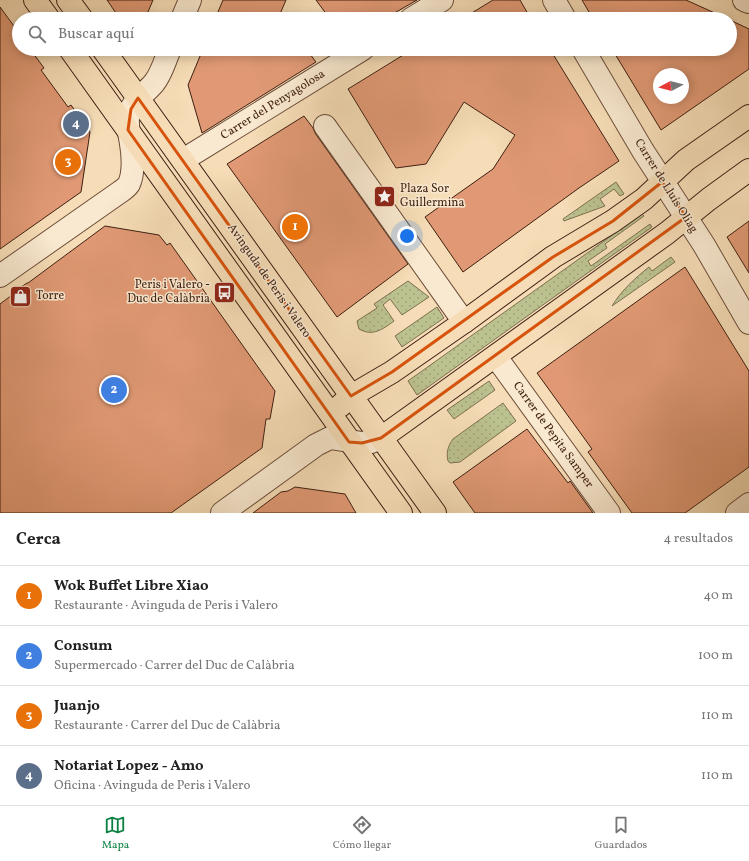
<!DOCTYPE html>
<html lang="es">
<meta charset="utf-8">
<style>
body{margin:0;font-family:Vollkorn,serif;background:#f6f6f6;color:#222}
.compass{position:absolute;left:653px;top:68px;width:36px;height:36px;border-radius:50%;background:#fff;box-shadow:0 2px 10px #0003;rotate:263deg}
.you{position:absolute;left:407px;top:236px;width:14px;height:14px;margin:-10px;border:3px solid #fff;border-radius:50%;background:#1a73e8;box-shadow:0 0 0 6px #1a73e833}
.badge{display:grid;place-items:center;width:26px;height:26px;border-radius:50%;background:#0b8043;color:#fff;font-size:13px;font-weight:700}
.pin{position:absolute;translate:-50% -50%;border:2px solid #fff;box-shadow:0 1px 4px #0006}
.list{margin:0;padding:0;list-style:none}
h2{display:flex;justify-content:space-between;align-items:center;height:52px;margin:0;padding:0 16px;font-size:17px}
h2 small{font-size:13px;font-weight:400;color:#767676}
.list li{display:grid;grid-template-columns:26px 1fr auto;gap:12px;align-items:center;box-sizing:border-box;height:60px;padding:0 16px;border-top:1px solid #e0e0e0}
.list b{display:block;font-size:15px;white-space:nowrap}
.list p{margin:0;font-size:13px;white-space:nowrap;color:#767676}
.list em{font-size:13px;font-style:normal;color:#767676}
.icon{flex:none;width:22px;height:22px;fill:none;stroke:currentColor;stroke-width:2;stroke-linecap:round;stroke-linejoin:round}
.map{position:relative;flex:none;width:749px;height:513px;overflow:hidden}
.search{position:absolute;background:#fff;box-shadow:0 2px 10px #0003;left:12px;right:12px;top:12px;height:44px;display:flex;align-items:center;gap:10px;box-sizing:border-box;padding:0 14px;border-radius:22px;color:#767676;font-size:15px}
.sheet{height:292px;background:#fff}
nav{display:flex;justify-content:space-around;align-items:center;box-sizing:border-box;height:56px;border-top:1px solid #e0e0e0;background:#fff;font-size:11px;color:#767676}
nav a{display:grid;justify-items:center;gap:2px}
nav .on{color:#0b8043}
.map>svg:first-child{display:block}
</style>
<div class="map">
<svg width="749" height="513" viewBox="0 0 749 513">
<defs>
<pattern id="grass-dots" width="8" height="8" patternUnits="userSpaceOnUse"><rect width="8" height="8" fill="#bbc18f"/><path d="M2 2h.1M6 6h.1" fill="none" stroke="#a2a57a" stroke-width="1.8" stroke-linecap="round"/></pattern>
</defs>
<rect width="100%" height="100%" fill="#f6ddb7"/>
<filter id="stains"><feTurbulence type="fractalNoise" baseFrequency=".005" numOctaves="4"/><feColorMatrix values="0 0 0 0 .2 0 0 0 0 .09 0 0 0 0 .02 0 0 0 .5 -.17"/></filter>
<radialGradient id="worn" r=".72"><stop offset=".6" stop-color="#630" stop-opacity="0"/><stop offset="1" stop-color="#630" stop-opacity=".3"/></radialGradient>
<g fill="url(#grass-dots)" stroke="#7d7050">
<polygon points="616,182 624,194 620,196 614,189 600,199 605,206 564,221 563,219"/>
<polygon points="642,214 644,216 605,244 607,248 588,261 591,266 650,224 652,227 417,395 408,381"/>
<path d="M671 257 675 262 612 306C621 291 635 278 649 267L652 271Z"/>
<path d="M408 281 429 297 402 315 390 299 383 305 394 321C383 329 373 337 359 329L357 321 377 308 374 304Z"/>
<polygon points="437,307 444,318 402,347 395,336"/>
<polygon points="489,381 495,390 454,419 447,410"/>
<path d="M503 403 516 421 460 462 450 463 448 461C446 452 448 446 453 439Z"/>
</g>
<g fill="#e09974" stroke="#3f1f11" fill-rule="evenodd">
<polygon points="107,0 153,0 145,19 120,19"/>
<polygon points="223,0 286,0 280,14 283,19 215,19"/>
<polygon points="316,0 417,0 384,19 330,19"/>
<polygon points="493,0 520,0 531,19 462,19"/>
<polygon points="582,0 686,0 728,19 593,19"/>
<polygon points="0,7 19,33 19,49 30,49 44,68 41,70 68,107 71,105 90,132 81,192 0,249"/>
<path d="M730 20 749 29V69L661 130 612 49H730ZM659 74H683V98H659Z"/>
<polygon points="203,49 306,49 316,62 202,133 188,85"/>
<polygon points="413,49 549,49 550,51 551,51 619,161 579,188 463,272 425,217 493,169 515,135 464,102 426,164 396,168 348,89"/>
<polygon points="304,116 313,128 315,133 408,264 337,317 227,164"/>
<polygon points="749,221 749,273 727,237"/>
<polygon points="105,226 159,235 167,245 170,243 275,391 270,419 266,419 262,448 171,513 0,513 0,304 12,295 11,294 27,283 28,283"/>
<polygon points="685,267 749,371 749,467 685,513 632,513 588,452 592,449 537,373"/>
<polygon points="527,429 568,483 570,481 593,513 475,513 453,482"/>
<polygon points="295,487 345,494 356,513 253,513 281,492 288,491"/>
</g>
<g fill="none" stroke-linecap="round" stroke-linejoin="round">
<defs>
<g id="minor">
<polyline points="554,0 565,19"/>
<polyline points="744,0 749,2"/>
<polyline points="182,19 190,0"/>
<polyline points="411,19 442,0"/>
<polyline points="583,49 643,151 704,245 749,323"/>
<polyline points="325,126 464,322"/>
<polyline points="183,160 363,49"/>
<path d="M0 276 120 192C123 190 127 187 129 184 134 173 133 155 131 144 130 135 127 128 128 119 130 102 144 95 154 83 162 73 165 60 170 49"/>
<polyline points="496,357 609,513"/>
<polyline points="222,513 316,445 330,438 362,443 371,442 381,438"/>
<polyline points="737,513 749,504"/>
</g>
<g id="major">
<polyline points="35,0 49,19"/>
<polyline points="68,0 82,19"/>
<polyline points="70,49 401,513"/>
<polyline points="103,49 435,513"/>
<polyline points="340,406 351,396 392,372 464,322 553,257 613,221 644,199 686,160 749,116"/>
<polyline points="381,438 667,233 709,199 749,170"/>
</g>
</defs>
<use href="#minor" stroke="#6d4e3a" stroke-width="24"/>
<use href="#major" stroke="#3f1f11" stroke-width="24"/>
<use href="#minor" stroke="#f9e9d0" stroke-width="22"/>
<use href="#major" stroke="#f6ddb7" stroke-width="22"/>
</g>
<path fill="none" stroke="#d7530c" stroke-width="3" stroke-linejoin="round" d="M138 98 351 396 392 372 553 257 613 221 662 182 686 217 381 438 362 443 349 442 128 130 131 109Z"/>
<defs>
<symbol id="sight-square" viewBox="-11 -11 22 22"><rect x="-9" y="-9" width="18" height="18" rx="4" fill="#8f2418" stroke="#f9e9d0"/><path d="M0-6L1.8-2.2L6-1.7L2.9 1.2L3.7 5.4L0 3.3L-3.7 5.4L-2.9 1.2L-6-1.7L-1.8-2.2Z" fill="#fff"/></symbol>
<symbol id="bus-square" viewBox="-11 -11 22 22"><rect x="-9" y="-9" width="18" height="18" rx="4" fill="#8f2418" stroke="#f9e9d0"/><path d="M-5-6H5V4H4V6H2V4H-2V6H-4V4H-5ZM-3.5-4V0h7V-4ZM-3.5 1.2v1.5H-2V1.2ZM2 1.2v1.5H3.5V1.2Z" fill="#fff"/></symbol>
<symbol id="shop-square" viewBox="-11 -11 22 22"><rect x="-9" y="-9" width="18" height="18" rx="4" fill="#8f2418" stroke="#f9e9d0"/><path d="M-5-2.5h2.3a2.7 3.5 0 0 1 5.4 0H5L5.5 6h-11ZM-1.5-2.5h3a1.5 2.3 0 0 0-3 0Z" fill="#fff"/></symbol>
</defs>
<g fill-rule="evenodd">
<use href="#sight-square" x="372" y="184" width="25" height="25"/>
<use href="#bus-square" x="212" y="280" width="25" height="25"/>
<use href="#shop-square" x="8" y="284" width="25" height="25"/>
</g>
<g text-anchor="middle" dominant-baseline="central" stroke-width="3" stroke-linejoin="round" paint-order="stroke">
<g font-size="12" fill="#3f1f11" stroke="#f9e9d0">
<text transform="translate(273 105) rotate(-32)">Carrer del Penyagolosa</text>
<text transform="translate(666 186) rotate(58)">Carrer de Lluís Oliag</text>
<text transform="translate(269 281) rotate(55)">Avinguda de Peris i Valero</text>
<text transform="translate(553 435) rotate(54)">Carrer de Pepita Samper</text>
</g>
<g font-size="12" fill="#3f1f11" stroke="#f9e9d0" text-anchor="start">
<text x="400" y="189">Plaza Sor<tspan x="400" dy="14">Guillermina</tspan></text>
<text x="210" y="285" text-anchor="end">Peris i Valero -<tspan x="210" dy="14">Duc de Calàbria</tspan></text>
<text x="36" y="296">Torre</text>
</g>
</g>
<rect width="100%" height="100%" filter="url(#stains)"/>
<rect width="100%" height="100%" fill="url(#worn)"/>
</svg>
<svg class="compass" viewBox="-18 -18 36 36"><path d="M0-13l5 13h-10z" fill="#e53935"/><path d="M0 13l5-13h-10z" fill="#767676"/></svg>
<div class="you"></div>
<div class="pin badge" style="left:295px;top:227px;background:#e8710a">1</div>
<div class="pin badge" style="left:114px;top:390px;background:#3f7fe0">2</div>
<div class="pin badge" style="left:68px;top:162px;background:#e8710a">3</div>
<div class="pin badge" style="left:76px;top:124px;background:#5c6f8a">4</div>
<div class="search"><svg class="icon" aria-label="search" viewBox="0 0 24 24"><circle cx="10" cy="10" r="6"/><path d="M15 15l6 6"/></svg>Buscar aquí</div>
</div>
<section class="sheet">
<h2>Cerca<small>4 resultados</small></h2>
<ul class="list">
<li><span class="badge" style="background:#e8710a">1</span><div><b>Wok Buffet Libre Xiao</b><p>Restaurante · Avinguda de Peris i Valero</p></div><em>40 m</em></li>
<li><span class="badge" style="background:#3f7fe0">2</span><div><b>Consum</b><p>Supermercado · Carrer del Duc de Calàbria</p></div><em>100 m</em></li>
<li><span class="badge" style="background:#e8710a">3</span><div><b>Juanjo</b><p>Restaurante · Carrer del Duc de Calàbria</p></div><em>110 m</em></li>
<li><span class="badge" style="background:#5c6f8a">4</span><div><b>Notariat Lopez - Amo</b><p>Oficina · Avinguda de Peris i Valero</p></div><em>110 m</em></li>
</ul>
</section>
<nav>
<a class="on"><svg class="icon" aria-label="map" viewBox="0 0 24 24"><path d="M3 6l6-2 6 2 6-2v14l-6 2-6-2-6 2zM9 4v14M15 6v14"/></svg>Mapa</a>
<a><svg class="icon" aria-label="directions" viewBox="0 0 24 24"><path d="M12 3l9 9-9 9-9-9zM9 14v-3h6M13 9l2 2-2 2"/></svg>Cómo llegar</a>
<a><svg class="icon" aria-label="saved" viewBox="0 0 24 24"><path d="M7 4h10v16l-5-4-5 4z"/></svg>Guardados</a>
</nav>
